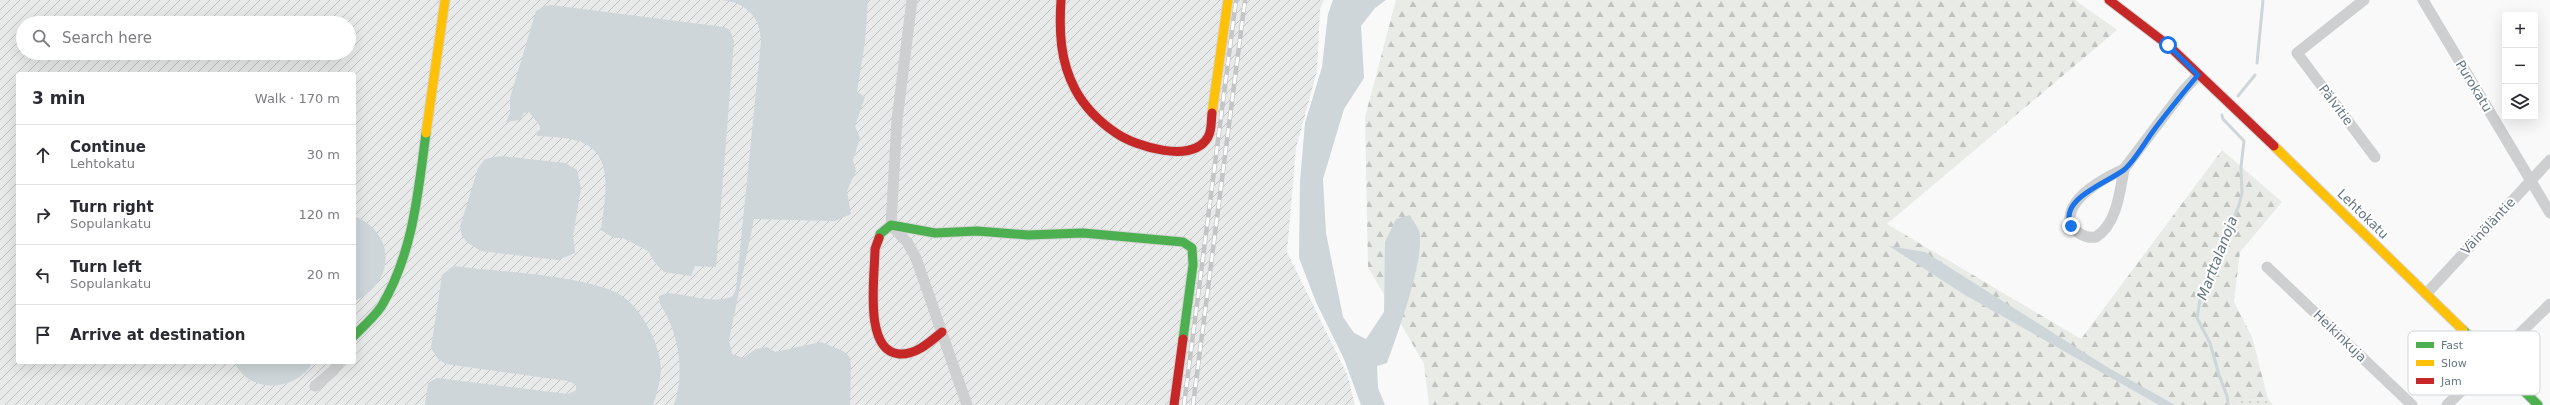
<!DOCTYPE html>
<meta charset="utf-8">
<style>
body{margin:0;font-family:"DejaVu Sans",sans-serif;background:#f2f2f3;color:#2b2b33}
.controls{position:absolute;right:12px;top:12px;display:grid;overflow:hidden;border-radius:4px;box-shadow:0 4px 16px #0002}
.controls button{width:36px;height:36px;display:grid;place-items:center;padding:0;border:0;border-bottom:1px solid #e1e1e2;background:#fff;color:#2b2b33;font:20px sans-serif}
.stop{position:absolute;width:12px;height:12px;margin:-9px;border:3px solid #1a73e8;border-radius:50%;background:#fff}
.stop.end{background:#1a73e8;border-color:#fff;box-shadow:0 1px 4px #0008}
.list{margin:0;padding:0;list-style:none}
h2{display:flex;justify-content:space-between;align-items:center;height:52px;margin:0;padding:0 16px;font-size:17px}
h2 small{font-size:13px;font-weight:400;color:#7c7c81}
.list li{display:grid;grid-template-columns:26px 1fr auto;gap:12px;align-items:center;box-sizing:border-box;height:60px;padding:0 16px;border-top:1px solid #e1e1e2}
.list b{display:block;font-size:15px;white-space:nowrap}
.list p{margin:0;font-size:13px;white-space:nowrap;color:#7c7c81}
.list em{font-size:13px;font-style:normal;color:#7c7c81}
.icon{flex:none;width:22px;height:22px;fill:none;stroke:currentColor;stroke-width:2;stroke-linecap:round;stroke-linejoin:round}
.map{position:relative;flex:none;width:2550px;height:405px;overflow:hidden}
.search{position:absolute;background:#fff;box-shadow:0 4px 16px #0002;left:16px;top:16px;width:340px;height:44px;display:flex;align-items:center;gap:10px;box-sizing:border-box;padding:0 14px;border-radius:22px;color:#7c7c81;font-size:15px}
.panel{position:absolute;background:#fff;box-shadow:0 4px 16px #0002;left:16px;top:72px;width:340px;height:292px;border-radius:4px}
.map>svg:first-child{display:block}
</style>
<div class="map">
<svg width="2550" height="405" viewBox="0 0 2550 405">
<defs>
<pattern id="industrial-furrows" width="10" height="10" patternUnits="userSpaceOnUse"><rect width="10" height="10" fill="#e8e9e9"/><path d="M-1 1l2-2M0 10L10 0M9 11l2-2" fill="none" stroke="#c0c1c2"/></pattern>
<pattern id="forest-firs" width="22" height="20" patternUnits="userSpaceOnUse"><rect width="22" height="20" fill="#e8ebe6"/><path d="M5 1l3.5 6h-7zM16 11l3.5 6h-7z" fill="#c0c3c0"/></pattern>
<pattern id="park-dots" width="8" height="8" patternUnits="userSpaceOnUse"><rect width="8" height="8" fill="#e8ebe6"/><path d="M2 2h.1M6 6h.1" fill="none" stroke="#c0c3c0" stroke-width="1.8" stroke-linecap="round"/></pattern>
</defs>
<rect width="100%" height="100%" fill="#f9f9f9"/>
<path fill="url(#industrial-furrows)" fill-rule="evenodd" d="M0 0H1324L1320 9 1317 71 1296 148 1287 252 1347 374 1355 405H0ZM23 23H349V53H23ZM18 74H354V362H18Z"/>
<polygon fill="url(#forest-firs)" points="1396,0 2075,0 2117,30 1887,224 2081,339 2222,150 2282,202 2240,252 2234,302 2252,337 2268,399 2242,400 2239,405 1429,405 1424,364 1368,267 1365,117"/>
<polygon fill="url(#park-dots)" points="2268,399 2273,405 2239,405 2241,400"/>
<g fill="#ced6d9">
<path d="M722 0H868L865 42 857 92 865 97 855 126 860 138 853 160 856 171 847 191 851 214 835 221 754 219 729 340 732 354 743 358 756 349 767 347 775 352 821 342 843 351 850 357 851 367 850 405H674C684 377 680 343 667 316 664 309 658 305 659 296L667 293C687 294 714 305 733 296L736 289 761 42C760 17 747 3 722 0Z"/>
<path d="M1333 0H1386L1375 8 1361 26 1364 78 1344 109 1323 179 1326 233 1343 317 1354 333 1366 339 1384 312 1385 242 1396 219 1410 215C1412 220 1417 226 1419 231 1426 257 1397 335 1387 363L1377 366 1378 388 1385 405H1361L1344 359 1316 302 1299 258 1300 181 1305 123 1322 67 1328 14Z"/>
<path d="M551 5 724 27 730 30 734 41 716 267 695 266 691 276 664 272 656 264 648 251 623 238H614L601 230C604 200 617 153 578 141 566 137 551 137 538 136L535 133 540 130V126L529 112 524 113 520 120 506 122 510 113V98L536 11 544 6Z"/>
<polygon points="501,156 565,163 577,170 581,189 573,236 575,253 558,260 481,251 468,243 462,236 460,227 478,168 485,159"/>
<path d="M354 216C397 233 395 284 354 301Z"/>
<polygon points="1889,246 1925,252 2107,367 2175,405 2159,405 1965,295"/>
<path d="M453 266C500 272 573 274 615 292 639 302 661 344 661 370 660 382 657 393 653 405H425L428 383 437 378 568 394 576 390V385L568 381 446 364 438 359 431 348 442 275Z"/>
<path d="M234 362H313C296 392 250 395 234 362Z"/>
</g>
<g fill="none" stroke-linecap="round" stroke-linejoin="round">
<g stroke="#ced6d9" stroke-width="3">
<polyline points="2257,63 2263,0"/>
<polyline points="2238,96 2255,75"/>
<polyline points="2222,115 2223,119 2244,141 2241,167 2242,193 2239,205 2225,240 2213,261 2201,293 2197,318 2210,343 2219,375 2227,396 2228,405"/>
</g>
<defs>
<g id="fast">
<polyline points="879,238 880,234 891,225 935,233 977,231 1028,235 1083,233 1183,242 1192,248 1193,265 1183,339"/>
<polyline points="2463,330 2538,405"/>
<path d="M354 336C363 327 374 317 381 307 413 254 418 193 426 133"/>
</g>
<g id="slow">
<polyline points="1212,113 1228,0"/>
<polyline points="426,133 445,0"/>
<polyline points="2274,146 2463,330"/>
</g>
<g id="jam">
<path d="M1061 0C1059 31 1060 61 1075 89 1084 106 1100 122 1116 133 1136 147 1193 164 1208 137 1212 131 1211 121 1212 113"/>
<polyline points="2109,0 2168,45 2274,146"/>
<path d="M879 238 875 249C875 275 863 351 899 354 916 355 930 342 942 332"/>
<polyline points="1174,405 1183,339"/>
</g>
</defs>
<use href="#fast" stroke="#d5d6d7" stroke-width="11"/>
<use href="#slow" stroke="#d5d6d7" stroke-width="11"/>
<use href="#jam" stroke="#d5d6d7" stroke-width="11"/>
<g stroke="#cecfd0" stroke-width="11">
<polyline points="912,0 897,120 891,225 907,242 916,258 967,405"/>
<polyline points="2364,0 2297,53 2375,157"/>
<polyline points="2423,0 2550,213"/>
<path d="M2124 169C2120 191 2117 224 2096 237 2085 239 2074 232 2070 222 2067 198 2104 178 2124 169L2183 91 2198 75"/>
<polyline points="2267,267 2412,405"/>
<polyline points="2426,294 2550,160"/>
<polyline points="315,386 333,371 339,362"/>
<polyline points="2447,405 2550,304"/>
</g>
<use href="#fast" stroke="#4caf50" stroke-width="9"/>
<use href="#slow" stroke="#ffc107" stroke-width="9"/>
<use href="#jam" stroke="#c62828" stroke-width="9"/>
<defs>
<g id="rail">
<polyline points="1184,405 1236,0"/>
<polyline points="1193,405 1245,0"/>
</g>
</defs>
<use href="#rail" stroke="#c3c5c6" stroke-width="4.5"/>
<use href="#rail" stroke="#fff" stroke-width="3" stroke-dasharray="9" stroke-linecap="butt"/>
</g>
<g fill="none" stroke-linecap="round" stroke-linejoin="round">
<path stroke="#1a73e8" stroke-width="5" d="M2071 226C2058 198 2110 182 2125 169 2136 159 2145 142 2154 130 2168 111 2183 93 2198 75L2168 45"/>
</g>
<g text-anchor="middle" dominant-baseline="central" stroke-width="4" stroke-linejoin="round" paint-order="stroke">
<g font-size="13" fill="#657683" stroke="#fff">
<text transform="translate(2474 86) rotate(59)">Purokatu</text>
<text transform="translate(2336 105) rotate(53)">Pälvitie</text>
<text transform="translate(2363 214) rotate(44)">Lehtokatu</text>
<text transform="translate(2488 226) rotate(-47)">Väinöläntie</text>
<text transform="translate(2340 336) rotate(44)">Heikinkuja</text>
</g>
<g font-size="14" font-style="italic" fill="#60757c" stroke="#fff">
<text transform="translate(2217 258) rotate(-69)">Marttalanoja</text>
</g>
</g>
<rect x="2408" y="331" width="132" height="64" rx="6" fill="#fff" stroke="#d1d6da" stroke-width="1"/>
<rect x="2416" y="342" width="18" height="6" fill="#4caf50"/>
<rect x="2416" y="360" width="18" height="6" fill="#ffc107"/>
<rect x="2416" y="378" width="18" height="6" fill="#c62828"/>
<g font-size="11" fill="#657683">
<text x="2441" y="349">Fast</text>
<text x="2441" y="367">Slow</text>
<text x="2441" y="385">Jam</text>
</g>
</svg>
<div class="controls">
<button>+</button>
<button>−</button>
<button><svg class="icon" aria-label="layers" viewBox="0 0 24 24"><path d="M12 4l9 5-9 5-9-5zM3 14l9 5 9-5"/></svg></button>
</div>
<div class="stop" style="left:2168px;top:45px"></div>
<div class="stop end" style="left:2071px;top:226px"></div>
<div class="search"><svg class="icon" aria-label="search" viewBox="0 0 24 24"><circle cx="10" cy="10" r="6"/><path d="M15 15l6 6"/></svg>Search here</div>
<section class="panel">
<h2>3 min<small>Walk · 170 m</small></h2>
<ul class="list">
<li><svg class="icon" aria-label="ahead" viewBox="0 0 24 24"><path d="M12 20V5M6 11l6-6 6 6"/></svg><div><b>Continue</b><p>Lehtokatu</p></div><em>30 m</em></li>
<li><svg class="icon" aria-label="right" viewBox="0 0 24 24"><path d="M7 20v-9h11M14 6l5 5-5 5"/></svg><div><b>Turn right</b><p>Sopulankatu</p></div><em>120 m</em></li>
<li><svg class="icon" aria-label="left" viewBox="0 0 24 24"><path d="M17 20v-9H6M10 6l-5 5 5 5"/></svg><div><b>Turn left</b><p>Sopulankatu</p></div><em>20 m</em></li>
<li><svg class="icon" aria-label="arrive" viewBox="0 0 24 24"><path d="M6 21V4h12l-3 4 3 4H6"/></svg><div><b>Arrive at destination</b></div></li>
</ul>
</section>
</div>
